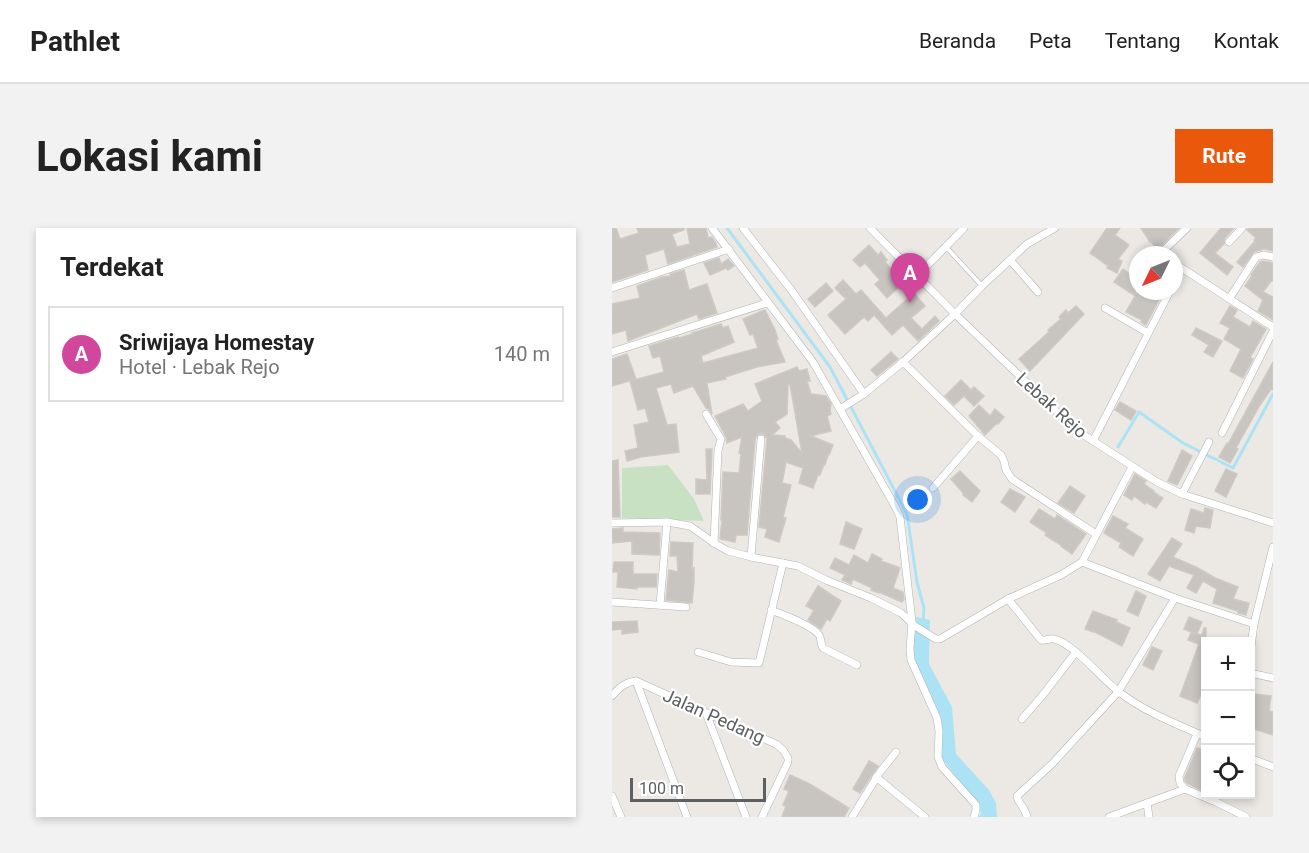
<!DOCTYPE html>
<html lang="id">
<meta charset="utf-8">
<style>
body{margin:0;font-family:Roboto,sans-serif;background:#f2f2f2;color:#222}
.controls{position:absolute;right:18px;bottom:18px;display:grid;overflow:hidden;border-radius:0px;box-shadow:0 3px 9px #0003}
.controls button{width:54px;height:54px;display:grid;place-items:center;padding:0;border:0;border-bottom:2px solid #e0e0e0;background:#fff;color:#222;font:30px sans-serif}
.compass{position:absolute;left:517px;top:18px;width:54px;height:54px;border-radius:50%;background:#fff;box-shadow:0 3px 9px #0003;rotate:227deg}
.scale{position:absolute;left:18px;bottom:15px;width:136px;box-sizing:border-box;padding-left:6px;border:3px solid #5c6062;border-top:0;font-size:16px;line-height:21px;white-space:nowrap;color:#5c6062;-webkit-text-stroke:4px #fff;paint-order:stroke}
.you{position:absolute;left:306px;top:272px;width:21px;height:21px;margin:-15px;border:4px solid #fff;border-radius:50%;background:#1a73e8;box-shadow:0 0 0 9px #1a73e833}
.badge{display:grid;place-items:center;width:39px;height:39px;border-radius:50%;background:#ea580c;color:#fff;font-size:20px;font-weight:700}
.pin{position:absolute;translate:-50% -50px;filter:drop-shadow(0 2px 3px #0008)}
.pin::after{content:'';position:absolute;top:32px;width:21px;height:18px;background:inherit;clip-path:polygon(0 0,100% 0,50% 100%)}
.list{margin:0;padding:0;list-style:none}
h2{display:flex;justify-content:space-between;align-items:center;height:78px;margin:0;padding:0 24px;font-size:26px}
h2 small{font-size:20px;font-weight:400;color:#767676}
.list li{display:grid;grid-template-columns:39px 1fr auto;gap:18px;align-items:center;box-sizing:border-box;height:96px;margin:0 12px 12px;padding:0 12px;border:2px solid #e0e0e0;border-radius:0px}
.list b{display:block;font-size:22px;white-space:nowrap}
.list p{margin:0;font-size:20px;white-space:nowrap;color:#767676}
.list em{font-size:20px;font-style:normal;color:#767676}
.icon{flex:none;width:33px;height:33px;fill:none;stroke:currentColor;stroke-width:2;stroke-linecap:round;stroke-linejoin:round}
.map{position:relative;flex:none;width:661px;height:589px;overflow:hidden;border-radius:0px}
header{display:flex;align-items:center;gap:36px;box-sizing:border-box;height:84px;padding:0 30px;background:#fff;border-bottom:2px solid #e0e0e0}
header strong{font-size:28px}
nav{display:flex;gap:33px;margin-inline-start:auto;font-size:21px}
.intro{display:flex;align-items:center;justify-content:space-between;box-sizing:border-box;height:144px;padding:0 36px}
h1{margin:0;font-size:42px}
.button{padding:15px 27px;border-radius:0px;background:#ea580c;color:#fff;font-size:21px;font-weight:700}
main{display:flex;gap:36px;padding:0 36px}
aside{flex:1;background:#fff;border-radius:0px;box-shadow:0 3px 9px #0003}
.map>svg:first-child{display:block}
</style>
<header>
<strong>Pathlet</strong>
<nav><a>Beranda</a><a>Peta</a><a>Tentang</a><a>Kontak</a></nav>
</header>
<div class="intro"><h1>Lokasi kami</h1><a class="button">Rute</a></div>
<main>
<aside>
<h2>Terdekat<small></small></h2>
<ul class="list">
<li><span class="badge" style="background:#d1479c">A</span><div><b>Sriwijaya Homestay</b><p>Hotel · Lebak Rejo</p></div><em>140 m</em></li>
</ul>
</aside>
<div class="map">
<svg width="661" height="589" viewBox="0 0 661 589">
<rect width="100%" height="100%" fill="#ece9e4"/>
<polygon fill="#c9e1c3" points="56,237 82,271 92,293 10,290 10,240"/>
<polygon fill="#ace3f4" points="304,389 318,392 317,436 340,479 344,526 377,562 384,575 385,589 367,589 369,585 363,573 327,527 330,506 301,433 301,406"/>
<g fill="none" stroke-linecap="round" stroke-linejoin="round">
<g stroke="#ace3f4" stroke-width="3">
<polyline points="115,0 218,139 295,286 305,354 312,380 311,393"/>
<polyline points="506,219 527,184 571,215 621,240 661,166"/>
</g>
</g>
<g fill="#c8c4c0" stroke="#d0c9c3" stroke-width="1.5" fill-rule="evenodd">
<polygon points="0,0 4,0 8,11 27,5 25,0 72,0 72,2 60,6 65,19 78,16 75,0 94,0 96,10 100,9 104,15 105,19 56,36 52,21 33,27 36,42 0,54"/>
<polygon points="495,0 508,0 503,7 517,17 506,31 510,33 505,45 495,40 496,38 478,25"/>
<polygon points="529,0 567,0 545,22 539,13 538,14"/>
<polygon points="609,0 622,0 613,10 612,16 603,25 621,39 615,47 588,25"/>
<polygon points="636,0 661,0 661,23 652,21 642,24 631,39 625,34 643,13 642,12 644,10 635,2"/>
<polygon points="257,17 266,27 269,24 275,32 273,34 291,55 275,70 263,56 268,52 253,35 248,39 241,32"/>
<polygon points="107,30 109,36 116,31 122,38 116,42 114,40 98,47 92,35"/>
<polygon points="651,33 661,35 661,53 659,53 651,64 661,69 661,92 646,83 651,72 633,58 640,48 639,47 648,34"/>
<polygon points="511,41 526,52 526,63 551,64 534,97 529,94 530,92 514,84 523,68 502,54"/>
<polygon points="72,42 77,62 95,56 105,85 87,91 85,86 16,113 14,102 0,106 0,76 28,70 25,58 50,49 59,48 58,46"/>
<polygon points="231,52 244,66 249,62 274,90 302,65 313,78 299,90 310,101 323,88 327,93 306,113 291,97 280,107 262,87 256,93 252,89 233,106 216,87 234,71 223,60"/>
<polygon points="214,55 221,63 203,79 196,71"/>
<polygon points="464,78 472,86 418,143 407,131 437,104 436,102 449,91 447,89 454,82 456,85"/>
<polygon points="618,78 625,82 621,89 638,99 641,93 654,101 638,130 641,131 631,150 618,143 629,121 612,111 618,100 608,95"/>
<polygon points="153,82 163,102 166,111 164,112 173,134 145,139 113,149 114,151 95,155 100,186 97,181 94,180 81,158 62,165 59,156 44,160 55,197 64,196 67,224 29,229 15,233 13,223 26,220 22,197 37,194 33,180 26,182 18,153 52,144 48,128 41,130 37,118 66,109 67,110 81,106 80,105 109,96 111,100 116,98 122,114 89,128 91,135 146,120 141,106 138,107 131,91"/>
<polygon points="584,100 610,113 601,129 592,124 597,117 580,107"/>
<polygon points="279,124 286,131 265,148 259,142"/>
<polygon points="15,126 24,151 0,158 0,131"/>
<polygon points="661,134 661,162 659,161 648,177 624,220 626,221 618,235 607,229 615,215 616,216"/>
<path d="M185 139 187 143 195 141 198 153H195L199 166 214 168 219 176 218 182 219 186 215 188 219 203 199 208 221 217 217 227H216L213 237 212 236 208 247H206L201 260 187 255 191 240 174 234 170 255 179 257 171 289 174 290 167 314 153 309 155 301 147 299 155 211 152 206H146L143 211 135 307H124L123 314 108 311 110 292H109L111 244 127 245 129 226 127 225 130 209 115 215 114 209 103 188 131 176 136 183 150 173 143 156ZM176 156H178L190 225 179 212 173 210V208L160 207 168 200 163 194 175 186Z"/>
<polygon points="349,152 359,162 362,159 372,168 362,178 352,168 342,177 333,168"/>
<polygon points="508,174 524,183 519,192 503,182"/>
<polygon points="367,177 378,188 383,181 392,189 386,196 385,195 373,207 357,188"/>
<polygon points="94,221 100,221 98,266 84,266 84,251 95,252"/>
<polygon points="570,222 580,228 565,257 556,253"/>
<polygon points="6,232 8,289 0,289 0,233"/>
<polygon points="614,241 625,246 614,269 603,263"/>
<polygon points="348,243 368,263 360,274 351,267 352,266 339,251"/>
<polygon points="523,246 534,253 532,256 542,263 541,264 551,270 544,280 534,274 533,276 522,268 520,272 512,267"/>
<polygon points="458,258 473,268 462,285 446,275"/>
<polygon points="398,261 413,269 403,284 389,274"/>
<polygon points="593,280 601,282 598,300 584,298 582,305 573,302 579,281 592,285"/>
<polygon points="427,281 443,291 445,287 474,306 460,326 449,318 449,317 433,307 435,305 418,294"/>
<polygon points="501,288 516,296 513,300 531,311 521,328 507,319 509,315 492,305"/>
<polygon points="234,294 250,301 242,321 228,316"/>
<polygon points="11,300 11,304 48,305 47,327 20,326 20,313 0,315 0,301"/>
<polygon points="560,310 570,316 561,329 586,340 603,350 626,359 621,371 637,375 634,387 626,385 626,383 601,375 605,361 591,353 584,365 575,360 582,347 557,338 548,353 536,346"/>
<polygon points="59,314 81,315 80,341 82,340 82,354 80,375 54,372 57,342 66,344 65,328 58,328"/>
<polygon points="260,326 270,331 269,333 288,340 281,360 291,364 292,371 290,374 267,364 267,365 259,362 260,360 241,351 239,356 230,352 233,347 218,340 223,330 237,337 242,327 256,335"/>
<polygon points="2,334 21,334 21,346 45,346 44,359 25,359 25,361 5,359 6,344 1,344"/>
<polygon points="206,358 229,373 218,393 215,391 209,401 196,392 202,382 194,378"/>
<polygon points="524,363 534,368 526,388 515,383"/>
<polygon points="481,383 505,392 504,394 518,400 510,418 481,403 481,404 473,401"/>
<polygon points="577,389 590,394 585,406 590,407 592,400 594,400 594,455 585,475 568,468 587,416 576,412 579,405 584,406 572,401"/>
<polygon points="25,393 26,404 10,406 10,401 0,402 0,394"/>
<polygon points="540,419 550,423 541,442 531,437"/>
<polygon points="643,466 659,468 657,483 661,484 661,507 639,500 639,484"/>
<polygon points="585,520 594,523 594,550 589,562 576,556 573,553 573,549"/>
<polygon points="257,533 266,538 248,565 241,561"/>
<polygon points="178,547 196,555 237,580 232,589 170,589 174,578 171,577 177,563 172,561"/>
</g>
<g fill="none" stroke-linecap="round" stroke-linejoin="round">
<defs>
<polyline id="service" points="335,20 370,58"/>
<g id="minor">
<polyline points="100,0 201,134 284,280 288,289 300,394 298,421 299,432 325,490 327,503 326,529 330,539 364,577 364,582 362,589"/>
<polyline points="131,0 180,63 252,166"/>
<polyline points="258,0 343,86 464,202 545,254 570,266 661,295"/>
<polyline points="617,14 630,0"/>
<polyline points="551,27 550,24 575,0"/>
<polyline points="399,33 426,64"/>
<polyline points="562,35 661,99"/>
<polyline points="305,48 352,0"/>
<polyline points="562,55 569,41"/>
<polyline points="0,60 117,21"/>
<polyline points="617,71 644,29 651,27 661,29"/>
<polyline points="493,80 536,105"/>
<polyline points="0,124 155,75"/>
<polyline points="291,134 366,208 389,227 392,233 394,242 400,251 484,306"/>
<polyline points="228,181 252,166 291,134 343,86 370,58 415,16 443,0"/>
<polyline points="94,186 109,211 106,222 102,315"/>
<polyline points="610,205 661,103"/>
<polyline points="481,213 558,63"/>
<polyline points="321,260 366,208"/>
<polyline points="570,266 597,214"/>
<polyline points="0,295 55,294 78,298 102,315 116,323 139,329 186,338 214,352 259,370 289,385 303,398 324,411 328,411 396,371 449,347 470,334 520,239"/>
<polyline points="139,329 149,211"/>
<polyline points="470,334 563,370 642,396"/>
<path d="M396 371 429 412C433 413 438 410 442 411 460 414 492 453 507 464 533 484 564 496 594 509"/>
<polyline points="0,374 74,379"/>
<polyline points="48,377 55,294"/>
<path d="M159 382C171 387 200 397 207 407 210 411 208 416 211 420L245 437"/>
<polyline points="86,424 119,434 147,435 171,335"/>
<polyline points="638,426 642,396 661,319"/>
<polyline points="638,445 661,450"/>
<polyline points="24,453 75,589"/>
<path d="M0 468C7 460 13 454 24 453L150 510 164 516 171 522 176 530V534L150 589"/>
<polyline points="94,485 134,589"/>
<polyline points="410,491 430,468 464,424"/>
<polyline points="638,530 661,539"/>
<polyline points="264,549 313,589"/>
<polyline points="573,561 568,555 567,548 585,506"/>
<polyline points="0,568 9,589"/>
<polyline points="535,575 537,589"/>
<polyline points="240,589 268,544 284,524"/>
<path d="M415 589C413 579 405 574 405 568L440 536 506 464 563 370"/>
<polyline points="497,589 573,561 604,574 634,589"/>
</g>
</defs>
<use href="#service" stroke="#afb2b4" stroke-width="5"/>
<use href="#minor" stroke="#afb2b4" stroke-width="8"/>
<use href="#service" stroke="#fff" stroke-width="4"/>
<use href="#minor" stroke="#fff" stroke-width="7"/>
</g>
<g text-anchor="middle" dominant-baseline="central" stroke-width="4.5" stroke-linejoin="round" paint-order="stroke">
<g font-size="18" fill="#5c6062" stroke="#fff">
<text transform="translate(440 177) rotate(42)">Lebak Rejo</text>
<text transform="translate(102 488) rotate(24)">Jalan Pedang</text>
</g>
</g>
</svg>
<div class="controls">
<button>+</button>
<button>−</button>
<button><svg class="icon" aria-label="locate" viewBox="0 0 24 24"><circle cx="12" cy="12" r="6"/><path d="M12 2v4M12 18v4M2 12h4M18 12h4"/></svg></button>
</div>
<svg class="compass" viewBox="-18 -18 36 36"><path d="M0-13l5 13h-10z" fill="#e53935"/><path d="M0 13l5-13h-10z" fill="#767676"/></svg>
<div class="scale">100 m</div>
<div class="you"></div>
<div class="pin badge" style="left:298px;top:75px;background:#d1479c">A</div>
</div>
</main>
